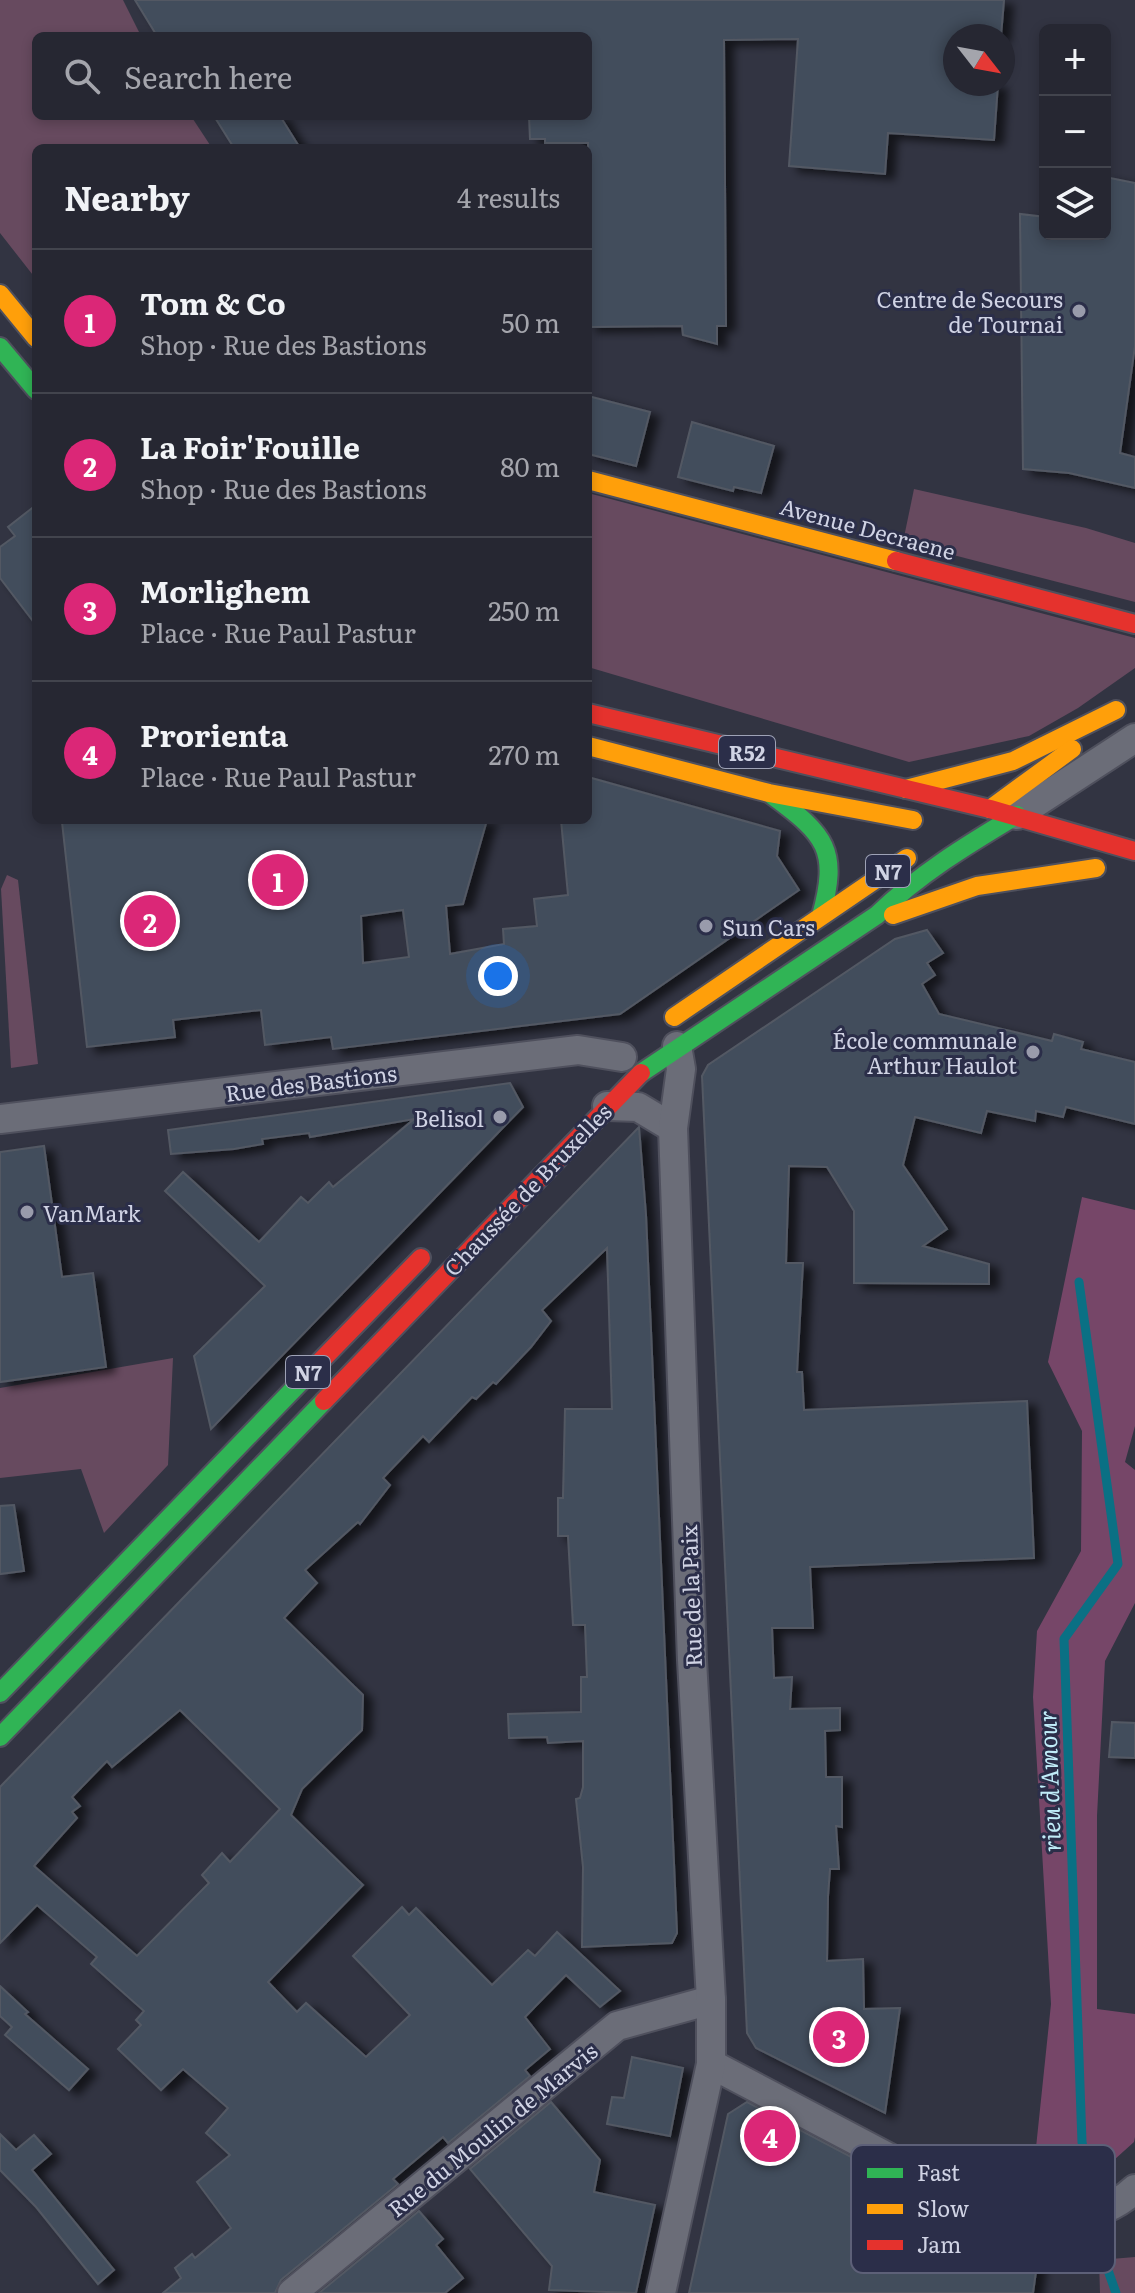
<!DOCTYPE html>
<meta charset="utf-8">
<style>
body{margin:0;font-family:Literata,serif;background:#32333e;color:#f1f3f6}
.controls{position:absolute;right:24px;top:24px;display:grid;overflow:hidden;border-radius:12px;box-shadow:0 4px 12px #0003}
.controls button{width:72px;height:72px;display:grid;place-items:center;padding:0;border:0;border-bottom:2px solid #42444d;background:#262732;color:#f1f3f6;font:40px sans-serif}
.compass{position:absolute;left:943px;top:24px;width:72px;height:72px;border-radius:50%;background:#262732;box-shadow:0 4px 12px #0003;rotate:121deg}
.you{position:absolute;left:498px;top:976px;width:28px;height:28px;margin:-20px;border:6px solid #fff;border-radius:50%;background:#1a73e8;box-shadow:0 0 0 12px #1a73e833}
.badge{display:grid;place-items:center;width:52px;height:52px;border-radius:50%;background:#db2777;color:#fff;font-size:26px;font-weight:700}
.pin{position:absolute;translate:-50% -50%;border:4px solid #fff;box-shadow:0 2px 8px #0006}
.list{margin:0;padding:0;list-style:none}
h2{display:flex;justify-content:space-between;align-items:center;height:104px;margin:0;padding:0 32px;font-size:34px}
h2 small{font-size:26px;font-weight:400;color:#a4a5ac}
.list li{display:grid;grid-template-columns:52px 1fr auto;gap:24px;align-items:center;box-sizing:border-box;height:144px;padding:0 32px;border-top:2px solid #42444d}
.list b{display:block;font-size:30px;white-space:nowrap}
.list p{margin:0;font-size:26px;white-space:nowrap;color:#a4a5ac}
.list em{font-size:26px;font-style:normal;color:#a4a5ac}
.icon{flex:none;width:44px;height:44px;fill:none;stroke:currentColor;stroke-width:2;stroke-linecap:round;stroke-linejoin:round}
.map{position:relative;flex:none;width:1135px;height:2293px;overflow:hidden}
.search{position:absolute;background:#262732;box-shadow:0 4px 12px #0003;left:32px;top:32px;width:560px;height:88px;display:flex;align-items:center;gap:20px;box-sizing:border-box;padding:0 28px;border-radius:12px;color:#a4a5ac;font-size:30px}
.panel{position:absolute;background:#262732;box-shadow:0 4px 12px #0003;left:32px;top:144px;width:560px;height:680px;border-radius:12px}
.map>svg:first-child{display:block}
</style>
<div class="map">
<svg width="1135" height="2293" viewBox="0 0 1135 2293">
<defs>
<filter id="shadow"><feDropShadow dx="9" dy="5" stdDeviation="4" flood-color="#0009"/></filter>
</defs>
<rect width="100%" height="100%" fill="#323442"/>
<g fill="#674a5f">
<polygon points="0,0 123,0 141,36 36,36 36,116 191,116 212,148 36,148 36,279 0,233"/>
<polygon points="914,489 1086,528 1135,543 1135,602 903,542"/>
<polygon points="588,493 1135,638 1135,668 1078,708 1029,736 909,762 588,667"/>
<polygon points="7,875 18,880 38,1064 11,1068 1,889"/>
<polygon points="173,1358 168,1465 104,1533 81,1469 0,1478 0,1388"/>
<polygon points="1135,2257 1135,2293 1100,2293 1099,2260"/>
</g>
<polygon fill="#764668" points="1082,1197 1135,1210 1135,1426 1125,1462 1135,1470 1135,1603 1105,1661 1097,1816 1097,2009 1135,2014 1135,2137 1134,2142 1075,2195 1030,2205 1051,2004 1033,1697 1037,1631 1081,1551 1082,1431 1048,1362"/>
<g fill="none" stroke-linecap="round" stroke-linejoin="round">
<polyline stroke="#0a7084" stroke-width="9" points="1079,1282 1118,1564 1064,1639 1082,2142 1104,2259 1116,2293"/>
</g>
<g fill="#424d5b" stroke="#535964" stroke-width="2" fill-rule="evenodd" filter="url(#shadow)">
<polygon points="135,0 1004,0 1001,36 955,36 955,84 998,84 994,140 888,133 885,174 789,166 798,39 724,40 726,326 717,326 717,344 683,335 682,326 588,327 588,143 545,143 545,139 530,139 529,116 588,116 588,36 157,36"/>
<polygon points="214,116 280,116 300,148 234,148"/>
<polygon points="1105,177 1135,183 1135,346 1120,453 1135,457 1135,488 1069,473 1023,469 1020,214 1045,217 1045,234 1105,234"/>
<polygon points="588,396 650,412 636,466 588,454"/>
<polygon points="692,422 774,446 761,493 734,487 733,491 678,477"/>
<polygon points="36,505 36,625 0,578 0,547 15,536 8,527"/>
<path d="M588 777 780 831 777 856 799 890 620 1014 333 1049 331 1037 265 1045 261 1010 173 1020 175 1037 87 1047 62 822 487 820 463 904 446 906 450 954 504 944 503 929 537 926 534 899 568 895 561 820H588ZM403 910 409 957 363 963 361 916Z"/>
<polygon points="927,930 943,953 927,963 935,975 922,984 939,1014 1052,1041 1054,1034 1083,1042 1081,1049 1135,1062 1135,1124 1066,1107 1063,1117 1036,1111 1035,1121 987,1111 981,1133 915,1117 903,1165 947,1229 923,1246 989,1264 989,1284 854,1283 854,1211 827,1167 789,1166 786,1263 803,1263 797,1372 802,1372 804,1410 1027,1401 1034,1558 810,1567 813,1628 772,1628 774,1678 792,1677 790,1709 840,1708 840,1730 825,1731 826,1777 842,1777 842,1827 836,1826 839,1869 830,1869 828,1896 827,1961 863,1959 864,2009 900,2008 885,2113 756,2048 747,2033 702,1076 708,1065 895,939"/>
<polygon points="510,1083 523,1107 211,1429 194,1356 265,1286 165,1191 183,1172 259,1242 301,1197 308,1203 329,1182 333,1187 414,1119 310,1137 309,1133 262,1139 263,1144 234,1149 171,1154 168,1130"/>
<path d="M639 1127 646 1215 677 1933 672 1943 582 1947 583 1867 576 1799 580 1798 583 1787V1741L548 1743 547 1737 509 1738 508 1714 581 1712V1677H587L585 1625H573L568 1536H558V1498H563L565 1409H612L607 1248 542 1310 551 1321 531 1347 496 1384 493 1382 476 1399 472 1397 429 1442 423 1436 383 1478 390 1485 360 1524 358 1522 305 1570 317 1583 284 1618 363 1695 362 1730 302 1789 291 1815 363 1885 268 1982 297 2012 306 2003 366 2057 410 2015 353 1956 402 1907 409 1915 416 1908 492 1985 528 1950 535 1956 557 1932 620 1991 600 2007 566 1975 525 2017 550 2049 525 2070 530 2076 448 2143 443 2137 393 2179 398 2184 281 2280 275 2293H163L181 2278 175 2268 192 2254 195 2258 231 2228 197 2182 230 2155 206 2133 228 2108 183 2069 161 2090 118 2049 141 2025 136 2020 144 2011 91 1964 97 1957 37 1905 0 1943V1787ZM180 1710 280 1809 230 1862 222 1853 202 1875 209 1883 137 1956 34 1866 77 1818 72 1812 80 1806 72 1797 107 1761 112 1767Z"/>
<polygon points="44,1146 62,1277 93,1273 106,1367 0,1382 0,1152"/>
<polygon points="14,1505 24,1571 0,1574 0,1506"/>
<polygon points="1112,1722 1135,1723 1135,1758 1109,1757"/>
<polygon points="0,1986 28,2012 25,2014 88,2069 69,2090 5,2035 12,2027 0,2016"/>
<polygon points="632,2057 683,2068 670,2136 607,2124 612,2097 624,2098"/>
<polygon points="551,2102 600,2160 594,2192 655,2205 636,2293 549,2290 552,2266 470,2169"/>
<polygon points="747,2102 965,2217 1041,2236 1033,2293 689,2293 728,2114"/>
<polygon points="0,2134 16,2150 34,2135 51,2154 32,2170 114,2270 98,2284 36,2207 0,2170"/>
<polygon points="419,2211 443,2239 436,2245 463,2278 445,2293 319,2293"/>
</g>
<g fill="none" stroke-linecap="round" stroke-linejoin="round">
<defs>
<g id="street">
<polyline points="1017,815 1135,738"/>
<polyline points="607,1106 638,1107 673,1128"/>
<polyline points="0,1119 578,1050 622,1057"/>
<path d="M711 2064 973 2202C1026 2220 1090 2231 1135 2189"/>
<polyline points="292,2293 617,2026 711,2000"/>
<polyline points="661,2293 711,2064 711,2000 692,1660 673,1128 681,1069 677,1046"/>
</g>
<g id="fast">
<polyline points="0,347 36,390"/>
<path d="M773 796C826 835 839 850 821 916"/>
<path d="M641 1073 877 915C919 874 967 845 1017 815"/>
<polyline points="0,1693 310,1372"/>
<polyline points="0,1737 324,1401"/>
</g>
<g id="slow">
<polyline points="0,294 36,338"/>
<polyline points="588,480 896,561"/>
<polyline points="588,746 769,793 913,820"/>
<polyline points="906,789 1013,761 1116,710"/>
<polyline points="990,809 1072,749"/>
<polyline points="893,915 977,886 1096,868"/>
<polyline points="674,1017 907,858"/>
</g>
<g id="jam">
<polyline points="896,561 1135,624"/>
<polyline points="588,713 990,809 1135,851"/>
<polyline points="310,1372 421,1258"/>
<polyline points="324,1401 641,1073"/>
</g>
</defs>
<use href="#street" stroke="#4f505d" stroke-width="32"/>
<use href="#fast" stroke="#4f505d" stroke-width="22"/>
<use href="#slow" stroke="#4f505d" stroke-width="22"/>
<use href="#jam" stroke="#4f505d" stroke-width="22"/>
<use href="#street" stroke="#6b6d78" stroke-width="28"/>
<use href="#fast" stroke="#30b455" stroke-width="18"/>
<use href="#slow" stroke="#ff9f0a" stroke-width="18"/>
<use href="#jam" stroke="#e5322d" stroke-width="18"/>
</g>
<g fill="#999bab" stroke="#2b2e49" stroke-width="3">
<circle cx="1079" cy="311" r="8"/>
<circle cx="706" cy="926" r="8"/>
<circle cx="1033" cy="1052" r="8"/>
<circle cx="500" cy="1117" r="8"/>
<circle cx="27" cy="1212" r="8"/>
</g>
<g text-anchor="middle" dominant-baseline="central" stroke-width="6" stroke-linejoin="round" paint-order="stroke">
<g fill="#2b2e49" stroke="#9ea2b6" stroke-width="2">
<rect x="719" y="736" width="56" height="32" rx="6"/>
<rect x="866" y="855" width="44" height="32" rx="6"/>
<rect x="286" y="1356" width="44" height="32" rx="6"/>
</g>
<g font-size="20" font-weight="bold" fill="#d0d3e4">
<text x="747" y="752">R52</text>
<text x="888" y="871">N7</text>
<text x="308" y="1372">N7</text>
</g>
<g font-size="22" fill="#d0d3e4" stroke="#2b2e49" text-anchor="end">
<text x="1063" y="298">Centre de Secours<tspan x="1063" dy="25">de Tournai</tspan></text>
<text x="722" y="926" text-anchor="start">Sun Cars</text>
<text x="1017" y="1039">École communale<tspan x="1017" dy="25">Arthur Haulot</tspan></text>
<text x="484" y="1117">Belisol</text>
<text x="43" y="1212" text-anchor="start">VanMark</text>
</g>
<g font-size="22" fill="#d0d3e4" stroke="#2b2e49">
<text transform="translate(868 528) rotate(15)">Avenue Decraene</text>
<text transform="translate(311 1082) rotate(-7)">Rue des Bastions</text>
<text transform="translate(527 1189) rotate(-46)">Chaussée de Bruxelles</text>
<text transform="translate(690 1596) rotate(-92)">Rue de la Paix</text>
<text transform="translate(492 2129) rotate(-39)">Rue du Moulin de Marvis</text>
</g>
<g font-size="24" font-style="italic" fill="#c0ecf8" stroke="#2b2e49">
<text transform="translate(1048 1781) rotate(-92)">rieu d'Amour</text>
</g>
</g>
<rect x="851" y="2145" width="264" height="128" rx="12" fill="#2b2e49" stroke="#5d6078" stroke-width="2"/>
<rect x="867" y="2168" width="36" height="10" fill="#30b455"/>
<rect x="867" y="2204" width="36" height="10" fill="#ff9f0a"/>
<rect x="867" y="2240" width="36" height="10" fill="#e5322d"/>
<g font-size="22" fill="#d0d3e4">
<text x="917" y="2181">Fast</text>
<text x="917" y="2217">Slow</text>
<text x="917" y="2253">Jam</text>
</g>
</svg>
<div class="controls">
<button>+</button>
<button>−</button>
<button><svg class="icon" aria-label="layers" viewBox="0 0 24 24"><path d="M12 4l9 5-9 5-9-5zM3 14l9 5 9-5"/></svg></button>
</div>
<svg class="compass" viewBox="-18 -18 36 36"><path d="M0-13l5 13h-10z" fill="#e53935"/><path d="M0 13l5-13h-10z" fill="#a4a5ac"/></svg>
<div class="you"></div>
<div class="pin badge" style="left:278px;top:880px">1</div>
<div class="pin badge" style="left:150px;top:921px">2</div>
<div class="pin badge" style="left:839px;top:2037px">3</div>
<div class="pin badge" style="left:770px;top:2136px">4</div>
<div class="search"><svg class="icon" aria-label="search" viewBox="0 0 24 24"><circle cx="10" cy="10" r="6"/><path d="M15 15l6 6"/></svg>Search here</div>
<section class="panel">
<h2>Nearby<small>4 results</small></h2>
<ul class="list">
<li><span class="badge">1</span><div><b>Tom &amp; Co</b><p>Shop · Rue des Bastions</p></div><em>50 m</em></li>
<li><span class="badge">2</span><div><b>La Foir'Fouille</b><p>Shop · Rue des Bastions</p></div><em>80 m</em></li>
<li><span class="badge">3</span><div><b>Morlighem</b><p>Place · Rue Paul Pastur</p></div><em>250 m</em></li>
<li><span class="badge">4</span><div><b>Prorienta</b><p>Place · Rue Paul Pastur</p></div><em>270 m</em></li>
</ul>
</section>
</div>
